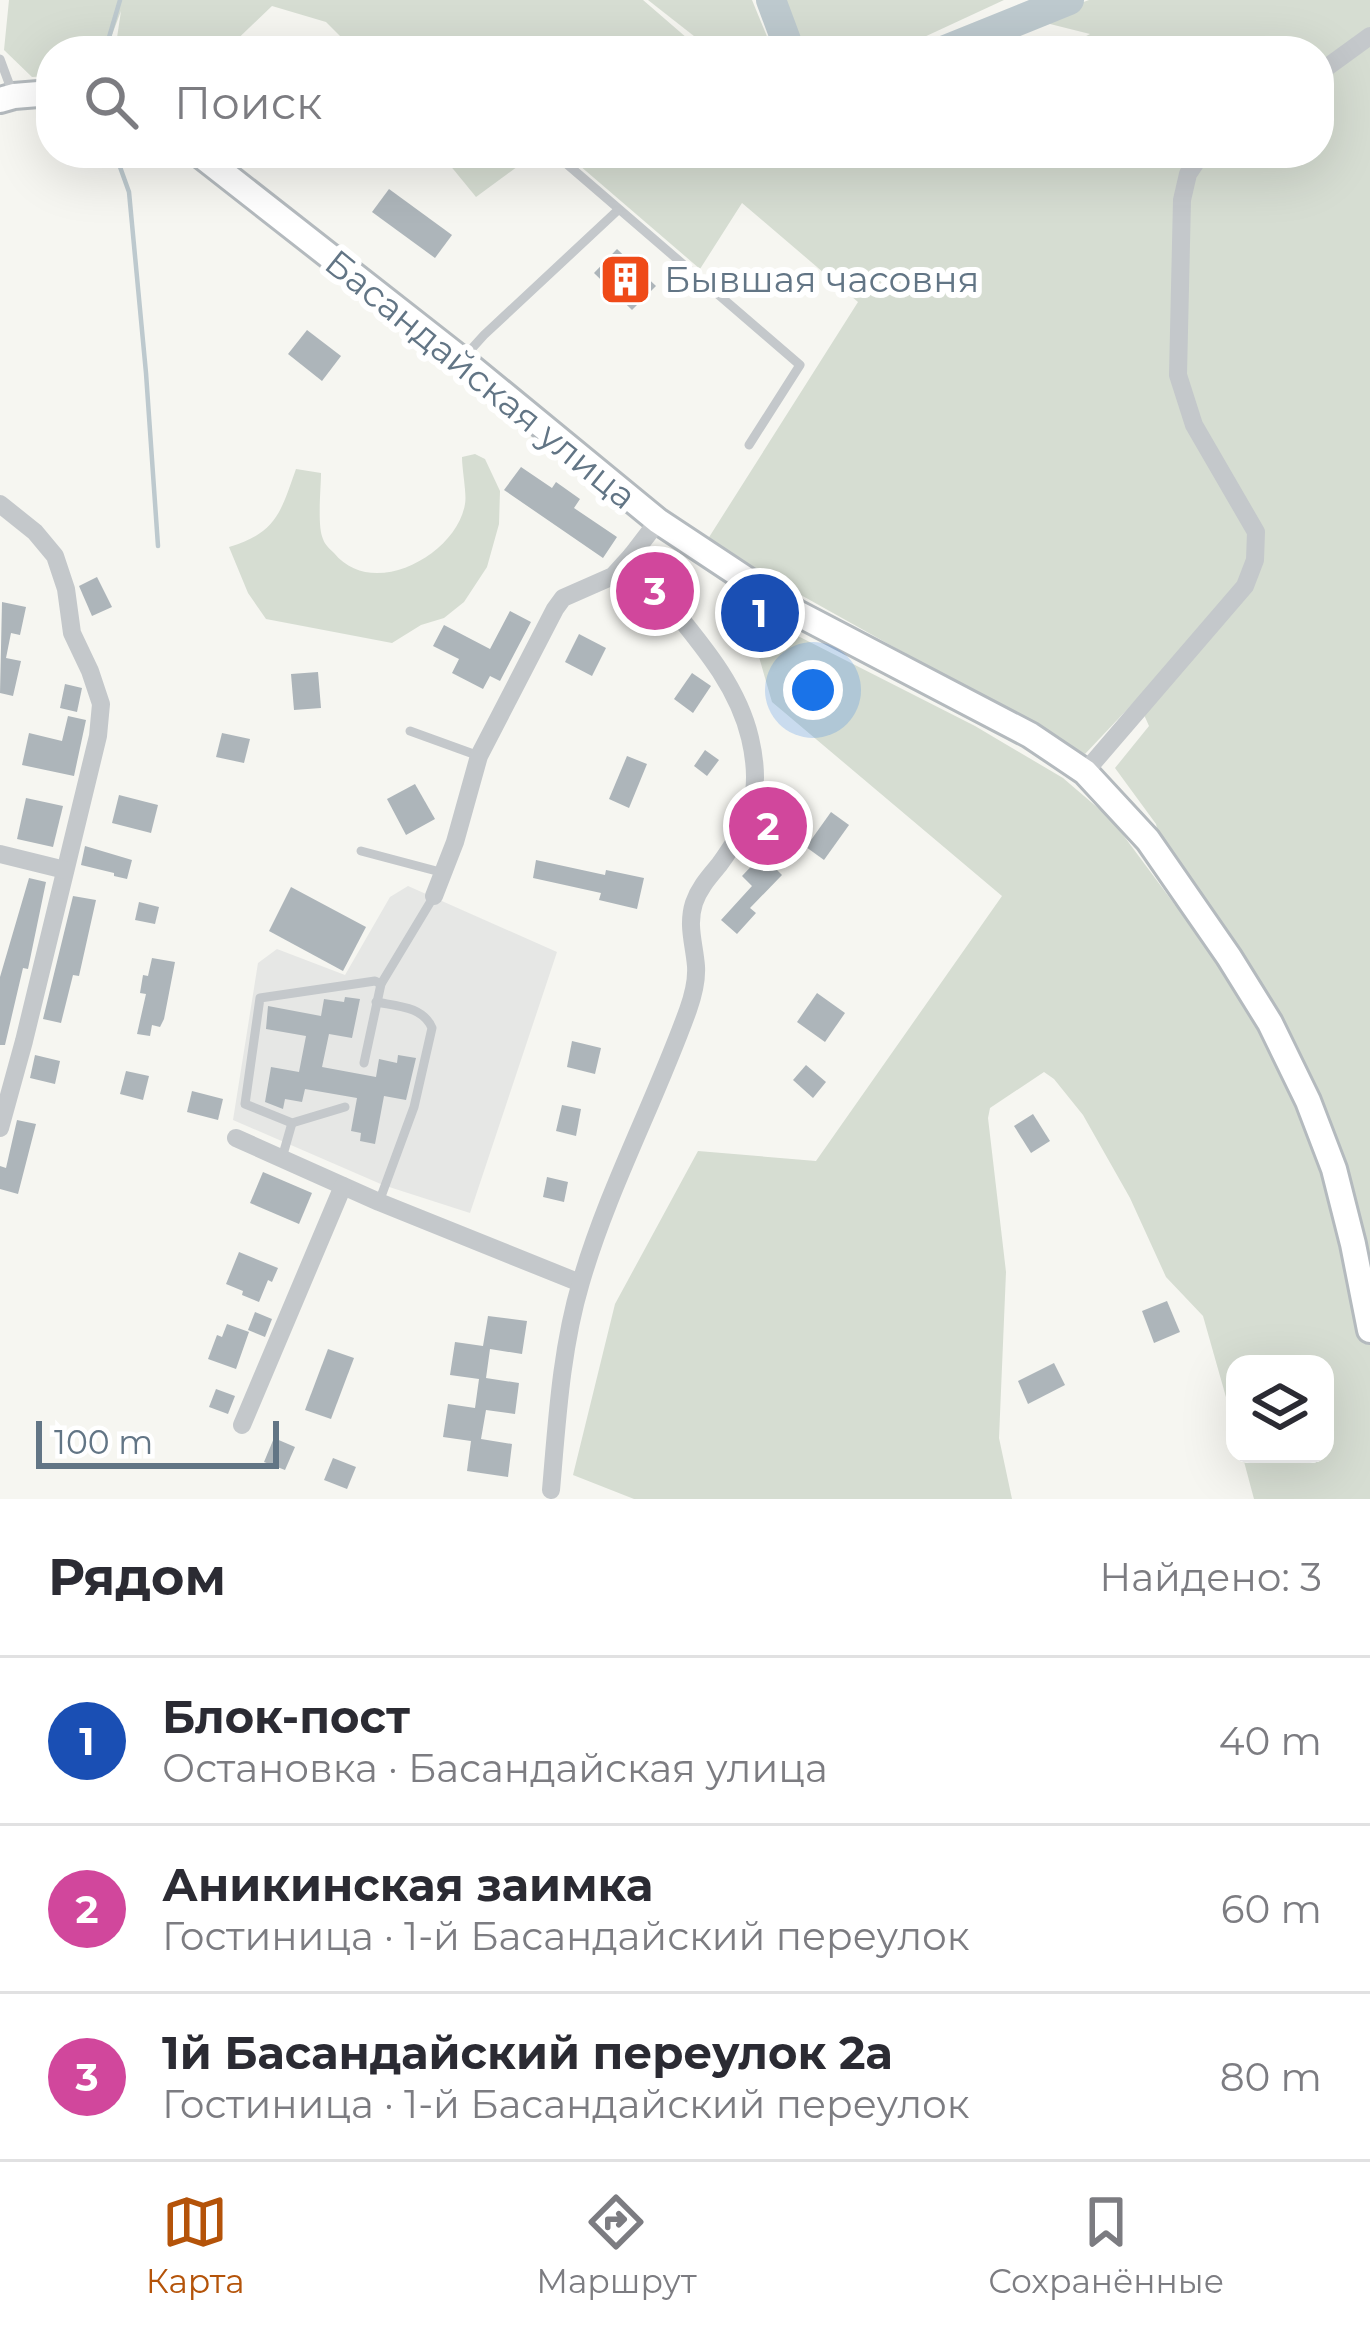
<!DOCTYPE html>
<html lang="ru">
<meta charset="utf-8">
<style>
body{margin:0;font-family:Montserrat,sans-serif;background:#f7f7f7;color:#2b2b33}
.controls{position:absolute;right:36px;bottom:36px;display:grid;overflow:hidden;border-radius:24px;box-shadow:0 12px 48px #0002}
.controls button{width:108px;height:108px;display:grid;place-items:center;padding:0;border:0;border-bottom:3px solid #e1e1e2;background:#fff;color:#2b2b33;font:60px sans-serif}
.scale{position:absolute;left:36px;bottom:30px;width:243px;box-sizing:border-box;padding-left:12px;border:6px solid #627585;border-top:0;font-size:33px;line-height:42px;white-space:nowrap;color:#627585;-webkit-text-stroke:9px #fff;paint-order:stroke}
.you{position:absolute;left:813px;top:690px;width:42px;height:42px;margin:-30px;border:9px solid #fff;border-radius:50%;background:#1a73e8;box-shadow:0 0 0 18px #1a73e833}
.badge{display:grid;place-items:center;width:78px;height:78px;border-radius:50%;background:#b45309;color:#fff;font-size:39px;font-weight:700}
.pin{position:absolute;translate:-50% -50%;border:6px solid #fff;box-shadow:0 3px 12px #0006}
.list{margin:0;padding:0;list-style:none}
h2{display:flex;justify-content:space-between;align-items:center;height:156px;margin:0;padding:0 48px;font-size:51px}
h2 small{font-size:39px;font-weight:400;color:#7c7c81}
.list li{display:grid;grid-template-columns:78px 1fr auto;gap:36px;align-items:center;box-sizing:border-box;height:168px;padding:0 48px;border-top:3px solid #e1e1e2}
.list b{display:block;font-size:45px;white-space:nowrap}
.list p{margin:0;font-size:39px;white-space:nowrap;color:#7c7c81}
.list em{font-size:39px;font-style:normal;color:#7c7c81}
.icon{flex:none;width:66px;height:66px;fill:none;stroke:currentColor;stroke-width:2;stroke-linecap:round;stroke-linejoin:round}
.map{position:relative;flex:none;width:1370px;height:1499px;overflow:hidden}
.search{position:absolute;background:#fff;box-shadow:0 12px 48px #0002;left:36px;right:36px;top:36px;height:132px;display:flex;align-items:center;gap:30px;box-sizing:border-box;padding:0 42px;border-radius:48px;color:#7c7c81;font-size:45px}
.sheet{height:660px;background:#fff}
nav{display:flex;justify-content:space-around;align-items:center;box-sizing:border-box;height:168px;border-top:3px solid #e1e1e2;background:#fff;font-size:33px;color:#7c7c81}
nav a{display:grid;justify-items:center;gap:6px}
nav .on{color:#b45309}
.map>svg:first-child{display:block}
</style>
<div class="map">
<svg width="1370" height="1499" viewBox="0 0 1370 1499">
<rect width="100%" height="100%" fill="#f6f6f1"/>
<polygon fill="#e6e7e5" points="408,886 557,952 470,1213 383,1185 233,1120 258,963 277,949 345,975 390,897"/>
<g fill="#d6ddd2">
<polygon points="9,0 643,0 702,51 355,51 326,22 272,6 225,51 115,51 121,11 107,48 103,51 51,51 51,76 32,77 4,50"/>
<polygon points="648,0 752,0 773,51 713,51"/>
<polygon points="782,0 1004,0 894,51 798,51"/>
<polygon points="1089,0 1370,0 1370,1499 1254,1499 1242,1454 1325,1454 1325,1364 1235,1364 1235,1429 1203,1316 1166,1277 1130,1198 1083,1115 1054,1079 1044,1072 990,1108 988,1118 1006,1272 999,1438 1012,1499 634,1499 573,1475 615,1304 698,1151 816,1161 1002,896 772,702 750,626 794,634 975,726 1063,778 1112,820 1175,905 1156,824 1115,768 1149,726 1137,699 1085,754 706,542 858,302 742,203 700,269 565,153 1319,153 1319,51 1058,51 1090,34 1034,20"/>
<polygon points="440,153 536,153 476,197"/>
<path d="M475 454 485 459 500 491 499 524 487 567 464 602 444 618 421 625 392 643 266 619 248 593 229 547C277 533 281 511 296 469L321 473C321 489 317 526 323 539 325 545 330 549 334 553 373 601 457 554 465 504 467 494 462 470 462 457Z"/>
</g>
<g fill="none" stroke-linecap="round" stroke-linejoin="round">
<g stroke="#bdc9ce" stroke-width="4.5">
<polyline points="105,51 120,0"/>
<polyline points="115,153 129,192 146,373 158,546"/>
</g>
<g stroke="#bdc9ce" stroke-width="30">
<polyline points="771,0 790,51"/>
<polyline points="943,51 1069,0"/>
</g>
</g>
<g fill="#adb5ba">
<polygon points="389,189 452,235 435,258 372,212"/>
<polygon points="617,249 656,286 632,310 594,273"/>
<polygon points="307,330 341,356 322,381 288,354"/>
<polygon points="521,467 552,488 556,482 580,499 574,508 617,537 603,558 504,490"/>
<polygon points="97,577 112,607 92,616 79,586"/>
<polygon points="2,602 26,607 20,635 11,633 6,658 21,661 13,696 0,693"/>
<polygon points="510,611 531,622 500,681 490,676 483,689 452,673 459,659 433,646 444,625 490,649"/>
<polygon points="579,634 606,648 592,676 565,662"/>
<polygon points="318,672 321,708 294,710 291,674"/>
<polygon points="692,673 711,686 693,713 674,699"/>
<polygon points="65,684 82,688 77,712 60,708"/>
<polygon points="68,716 86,720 74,776 22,765 29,733 62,741"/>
<polygon points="222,733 250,739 244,763 216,757"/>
<polygon points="705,750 719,760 707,776 694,766"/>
<polygon points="627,756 647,764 629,808 609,799"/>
<polygon points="415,784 435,819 406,835 387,799"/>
<polygon points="119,795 158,805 151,833 112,823"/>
<polygon points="26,798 63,806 53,847 17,839"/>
<polygon points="831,812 849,825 824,860 806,847"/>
<polygon points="85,846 132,860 127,879 114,876 114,873 81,865"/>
<polygon points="762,855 782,875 750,908 756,913 737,934 721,920 752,886 742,876"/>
<polygon points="536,860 605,875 606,870 644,878 637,909 599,900 601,893 533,878"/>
<polygon points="29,878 46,882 28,969 23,968 5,1045 0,1045 0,977"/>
<polygon points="291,887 366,927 343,971 269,931"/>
<polygon points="73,896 96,900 79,976 73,975 61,1023 43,1019"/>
<polygon points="139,902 159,907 155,924 135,920"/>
<polygon points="152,958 175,962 164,1019 160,1027 152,1025 150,1036 137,1034 146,994 140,993 143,975 148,976"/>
<polygon points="817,993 845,1013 825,1042 797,1022"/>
<polygon points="345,997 360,999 352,1038 329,1034 322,1067 376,1077 379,1059 397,1063 398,1055 416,1058 406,1100 384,1096 375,1144 360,1141 361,1133 351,1131 357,1098 305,1089 302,1102 285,1099 283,1109 265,1102 271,1067 299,1072 306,1036 266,1029 268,1006 321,1016 324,999 344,1002"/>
<polygon points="572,1041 601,1048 595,1074 567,1067"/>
<polygon points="35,1055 60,1061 55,1084 30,1078"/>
<polygon points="806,1065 826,1082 813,1098 793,1080"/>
<polygon points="126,1071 149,1076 143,1100 120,1094"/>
<polygon points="192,1091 223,1099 218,1120 187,1112"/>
<polygon points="562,1105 581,1109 576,1136 556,1131"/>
<polygon points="1033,1114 1050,1141 1031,1153 1014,1126"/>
<polygon points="17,1120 36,1124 18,1194 0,1189 0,1166 6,1168"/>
<polygon points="263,1172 312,1193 299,1224 250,1203"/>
<polygon points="547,1177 568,1182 564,1202 543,1197"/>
<polygon points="239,1252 278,1268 272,1282 268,1280 259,1302 242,1295 243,1291 226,1284"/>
<polygon points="1167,1301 1180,1332 1154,1343 1142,1311"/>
<polygon points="255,1312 272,1319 265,1337 248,1330"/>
<polygon points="488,1316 527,1321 522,1354 490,1349 486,1378 519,1383 515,1414 486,1410 481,1439 512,1444 508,1477 467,1471 471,1441 443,1437 448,1404 475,1408 479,1379 450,1375 455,1342 483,1346"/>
<polygon points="227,1324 249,1332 236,1369 208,1359 217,1335 222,1337"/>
<polygon points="328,1349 354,1358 331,1419 305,1410"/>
<polygon points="1054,1363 1065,1385 1028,1404 1018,1381"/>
<polygon points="216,1389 235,1396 228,1414 209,1407"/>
<polygon points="274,1438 295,1447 285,1470 264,1462"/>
<polygon points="333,1458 356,1467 347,1489 324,1480"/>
</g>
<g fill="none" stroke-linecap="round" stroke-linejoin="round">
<defs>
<g id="secondary">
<polyline points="0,100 14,96 51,93"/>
<polyline points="198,153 462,360 658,521 797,613 1030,735 1085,772 1148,840 1229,957 1270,1023 1308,1101 1334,1169 1353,1244 1370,1330"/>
</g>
</defs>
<use href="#secondary" stroke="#b4babe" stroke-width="30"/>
<g stroke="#c4c8cb" stroke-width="9">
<polyline points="0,59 13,94"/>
<polyline points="554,153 800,365 749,445"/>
<polyline points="465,356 484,335 618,210"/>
<polyline points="410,731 479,756"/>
<polyline points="361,851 444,873"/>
<path d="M376 1002C396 1006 423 1006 432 1028L414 1107 379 1202"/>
<polyline points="364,1063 381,984 434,896"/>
<polyline points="345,1107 292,1123 245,1104 260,998 375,981 381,984"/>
<polyline points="282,1158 292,1123"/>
</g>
<g stroke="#c4c8cb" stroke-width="18">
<polyline points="1319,73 1370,36"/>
<polyline points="0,504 35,532 55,556 66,589 72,633 90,671 101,704 98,736 24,1041 0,1128"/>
<polyline points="1085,772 1245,586 1255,560 1256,532 1194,425 1178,375 1182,200 1188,174 1202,153"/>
<polyline points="0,854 65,870"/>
<polyline points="434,896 455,842 479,756 555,609 563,598 613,576 632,555"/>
<polyline points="236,1138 379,1202 580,1283"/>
<polyline points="242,1425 343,1186"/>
<path d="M551 1490C557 1421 561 1349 581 1282 608 1189 655 1102 688 1010 693 996 697 981 696 966 694 943 687 925 694 903 699 888 709 877 719 865 751 821 763 793 750 738 733 666 671 615 632 555L658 521"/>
</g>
<use href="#secondary" stroke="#fff" stroke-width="24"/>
</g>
<defs>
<symbol id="building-square" viewBox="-11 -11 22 22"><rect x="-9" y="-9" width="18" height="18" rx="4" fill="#ef4a18" stroke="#fff"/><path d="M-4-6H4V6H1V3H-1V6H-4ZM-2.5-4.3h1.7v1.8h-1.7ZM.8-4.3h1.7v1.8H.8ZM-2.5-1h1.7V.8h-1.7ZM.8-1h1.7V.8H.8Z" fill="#fff"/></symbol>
</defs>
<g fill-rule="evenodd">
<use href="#building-square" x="596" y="250" width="59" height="59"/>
</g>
<g text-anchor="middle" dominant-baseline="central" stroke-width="12" stroke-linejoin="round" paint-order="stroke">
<g font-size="36" fill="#627585" stroke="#fff" text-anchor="start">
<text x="664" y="279">Бывшая часовня</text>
</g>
<g font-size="36" fill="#627585" stroke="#fff">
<text transform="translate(481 379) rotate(39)">Басандайская улица</text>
</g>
</g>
</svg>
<div class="controls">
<button><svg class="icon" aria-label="layers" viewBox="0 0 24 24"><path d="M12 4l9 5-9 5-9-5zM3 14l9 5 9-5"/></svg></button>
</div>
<div class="scale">100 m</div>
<div class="you"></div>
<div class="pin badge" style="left:760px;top:613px;background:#1a4fb4">1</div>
<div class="pin badge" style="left:768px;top:826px;background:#d1479c">2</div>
<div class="pin badge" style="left:655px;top:591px;background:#d1479c">3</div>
<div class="search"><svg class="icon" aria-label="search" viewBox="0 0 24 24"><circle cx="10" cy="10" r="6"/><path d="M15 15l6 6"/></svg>Поиск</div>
</div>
<section class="sheet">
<h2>Рядом<small>Найдено: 3</small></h2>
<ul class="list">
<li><span class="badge" style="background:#1a4fb4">1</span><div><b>Блок-пост</b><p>Остановка · Басандайская улица</p></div><em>40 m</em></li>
<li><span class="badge" style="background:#d1479c">2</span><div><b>Аникинская заимка</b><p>Гостиница · 1-й Басандайский переулок</p></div><em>60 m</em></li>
<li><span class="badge" style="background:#d1479c">3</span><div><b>1й Басандайский переулок 2а</b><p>Гостиница · 1-й Басандайский переулок</p></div><em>80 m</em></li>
</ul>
</section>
<nav>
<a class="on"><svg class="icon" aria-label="map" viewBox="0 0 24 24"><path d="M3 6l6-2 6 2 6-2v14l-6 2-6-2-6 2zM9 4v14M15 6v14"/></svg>Карта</a>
<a><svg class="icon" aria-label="directions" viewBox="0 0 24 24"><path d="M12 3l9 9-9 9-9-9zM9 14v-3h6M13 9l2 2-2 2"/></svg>Маршрут</a>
<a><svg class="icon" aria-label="saved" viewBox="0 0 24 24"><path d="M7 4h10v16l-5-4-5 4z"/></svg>Сохранённые</a>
</nav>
